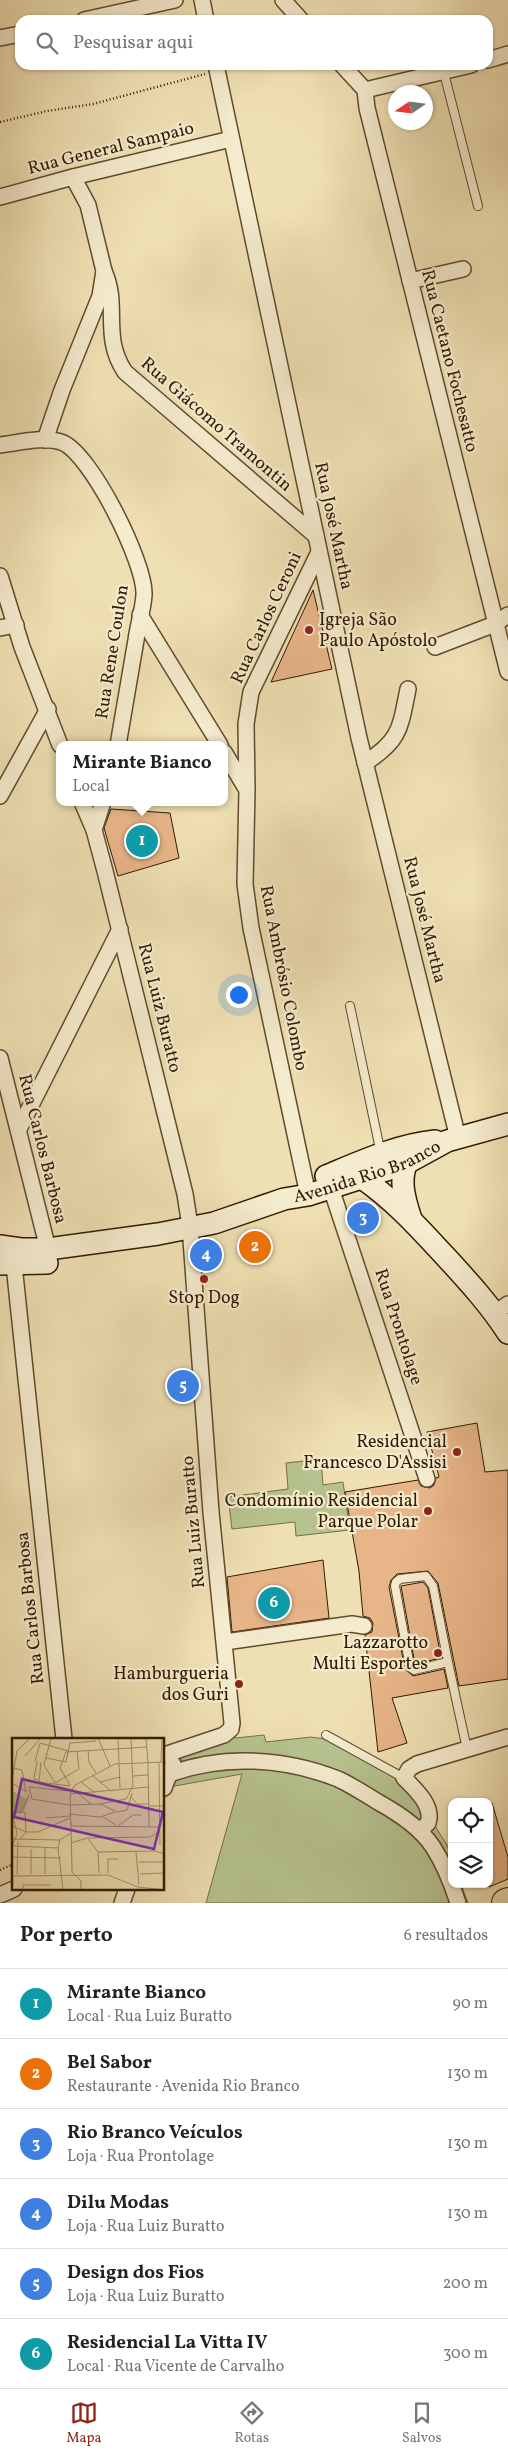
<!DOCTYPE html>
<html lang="pt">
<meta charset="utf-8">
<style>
body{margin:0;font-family:Vollkorn,serif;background:#f6f6f6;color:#222}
.controls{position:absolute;right:15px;bottom:15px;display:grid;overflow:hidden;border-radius:10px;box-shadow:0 1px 4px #0004}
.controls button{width:45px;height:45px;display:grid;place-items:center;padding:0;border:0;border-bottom:1px solid #e0e0e0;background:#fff;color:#222;font:25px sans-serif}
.compass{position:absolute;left:388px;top:85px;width:45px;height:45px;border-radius:50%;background:#fff;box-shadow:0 1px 4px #0004;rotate:257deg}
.you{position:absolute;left:238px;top:994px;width:18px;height:18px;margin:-12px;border:4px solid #fff;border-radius:50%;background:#1a73e8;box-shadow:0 0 0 8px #1a73e833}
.badge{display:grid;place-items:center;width:32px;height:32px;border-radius:50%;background:#8f2418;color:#fff;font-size:16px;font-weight:700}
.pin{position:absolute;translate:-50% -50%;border:2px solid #fff;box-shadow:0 1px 5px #0006}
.popup{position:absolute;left:56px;top:741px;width:172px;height:65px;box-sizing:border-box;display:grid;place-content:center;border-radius:10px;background:#fff;filter:drop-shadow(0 1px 4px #0005);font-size:16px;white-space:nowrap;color:#767676}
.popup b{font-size:19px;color:#222}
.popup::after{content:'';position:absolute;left:50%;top:100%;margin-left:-10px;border:10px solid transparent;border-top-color:#fff}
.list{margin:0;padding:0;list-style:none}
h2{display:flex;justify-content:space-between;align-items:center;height:65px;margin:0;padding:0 20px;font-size:21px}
h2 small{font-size:16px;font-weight:400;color:#767676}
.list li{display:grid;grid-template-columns:32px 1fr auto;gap:15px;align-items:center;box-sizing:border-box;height:70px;padding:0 20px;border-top:1px solid #e0e0e0}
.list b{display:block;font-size:19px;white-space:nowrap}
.list p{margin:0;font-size:16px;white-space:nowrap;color:#767676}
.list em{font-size:16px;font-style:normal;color:#767676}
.icon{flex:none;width:28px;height:28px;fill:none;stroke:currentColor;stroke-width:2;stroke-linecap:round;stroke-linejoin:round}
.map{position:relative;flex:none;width:508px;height:1903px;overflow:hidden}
.search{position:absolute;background:#fff;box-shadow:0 1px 4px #0004;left:15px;right:15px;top:15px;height:55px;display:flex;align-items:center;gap:12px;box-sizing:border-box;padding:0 18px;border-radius:15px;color:#767676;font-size:19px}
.sheet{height:485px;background:#fff}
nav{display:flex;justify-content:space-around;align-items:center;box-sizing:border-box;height:70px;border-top:1px solid #e0e0e0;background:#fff;font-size:14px;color:#767676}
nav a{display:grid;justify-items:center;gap:2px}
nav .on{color:#8f2418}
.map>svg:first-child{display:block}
</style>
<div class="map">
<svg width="508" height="1903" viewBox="0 0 508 1903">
<rect width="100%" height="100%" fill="#efe0b3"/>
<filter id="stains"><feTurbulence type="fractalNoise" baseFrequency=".004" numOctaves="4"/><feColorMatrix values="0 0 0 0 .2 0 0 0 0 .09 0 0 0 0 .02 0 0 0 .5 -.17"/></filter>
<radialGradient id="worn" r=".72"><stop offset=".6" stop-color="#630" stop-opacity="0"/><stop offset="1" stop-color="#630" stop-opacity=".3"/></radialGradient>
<g fill="#b6c38f" stroke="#736f48">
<polygon points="321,1459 323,1485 343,1482 350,1530 296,1536 295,1522 232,1529 228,1497 288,1489 286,1463"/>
<polygon points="228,1733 236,1738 264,1735 266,1742 311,1737 326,1739 401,1781 416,1796 447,1845 452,1858 452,1884 461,1884 468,1903 206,1903 242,1774 169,1787 185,1752"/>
</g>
<g fill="#e8b589" stroke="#301b00">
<polygon points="313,590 332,669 271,682"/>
<polygon points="111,809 170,813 179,858 118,876 104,828"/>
<polygon points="477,1423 485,1472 508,1470 508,1679 459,1686 438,1583 428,1571 397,1574 391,1580 389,1587 405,1669 413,1676 444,1669 448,1688 392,1698 407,1743 378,1752 365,1635 372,1632 373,1623 370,1618 363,1616 359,1571 345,1492 418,1480 421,1486 430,1488 434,1485 436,1478 439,1477 427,1432"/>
<polygon points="323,1560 329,1618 232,1632 227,1577"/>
<polygon points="423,1582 428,1588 441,1658 415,1664 401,1586"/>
<polygon points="492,1803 508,1857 508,1879 489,1887 489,1804"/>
</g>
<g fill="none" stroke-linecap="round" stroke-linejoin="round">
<defs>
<g id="lane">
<polyline points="444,73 478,206"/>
<polyline points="350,1006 381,1154"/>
<polyline points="448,1662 414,1670 410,1667 395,1586 396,1582 400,1579 426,1576 433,1586 448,1662 467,1749"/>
<polyline points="326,1735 404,1778"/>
</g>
<g id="street">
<polyline points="202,0 206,20"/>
<polyline points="283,0 301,20"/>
<polyline points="84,20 175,0"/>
<polyline points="0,38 20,34"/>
<polyline points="488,60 508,54"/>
<polyline points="216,65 359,738 458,1138"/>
<polyline points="342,65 365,90 367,108 508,672"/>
<polyline points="365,90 471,65"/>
<polyline points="0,197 73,177 231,139"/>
<path d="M104 271C120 306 101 336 125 372L316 536"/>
<polyline points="410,281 463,269"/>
<polyline points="45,440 62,390 100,296 104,271 88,205 73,177"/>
<path d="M0 445C18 443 43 436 61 442 90 451 146 564 144 595 143 610 138 625 136 640 130 675 124 710 118 745"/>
<polyline points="0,576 22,647 60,745"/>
<polyline points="140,615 220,745"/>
<polyline points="0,628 16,625"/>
<polyline points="435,647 495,624 508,615"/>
<polyline points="224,752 247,790 245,884 251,928 308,1195"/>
<path d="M365 763C401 740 400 728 408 689"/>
<polyline points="247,788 246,724 251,692 319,552"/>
<polyline points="0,796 48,709"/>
<polyline points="82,802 94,830 105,871 185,1194 190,1226 211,1512 232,1723 231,1729 224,1735 164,1755"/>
<polyline points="94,830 103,802"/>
<polyline points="0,1058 48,1249"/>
<polyline points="19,1129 120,929"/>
<polyline points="328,1179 427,1479"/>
<polyline points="14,1265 64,1739"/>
<polyline points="495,1313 508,1304"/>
<polyline points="225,1642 352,1624 364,1626"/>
<path d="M170 1774C224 1754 285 1758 338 1779 351 1785 365 1794 378 1802 398 1813 420 1827 433 1847 444 1864 452 1884 458 1903"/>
<polyline points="164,1788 173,1764"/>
<path d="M420 1831 428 1823C434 1806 415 1789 404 1778L409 1769 417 1764 508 1737"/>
<polyline points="0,1895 14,1889"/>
<polyline points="122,1903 127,1889"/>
</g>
<g id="secondary">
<path d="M326 1176C360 1162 397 1145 435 1141"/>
<path d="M362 1178C394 1200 419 1228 445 1256 468 1281 490 1305 508 1333"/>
<path d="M411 1219C404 1198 397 1175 411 1155"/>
<path id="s1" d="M0 1246 21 1249H48L158 1234 214 1223 284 1199 308 1195 405 1164 447 1141 508 1124"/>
<polyline points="0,1264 47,1263"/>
</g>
<polyline id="highway" points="506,1903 508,1902"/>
</defs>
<use href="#lane" stroke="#604c2d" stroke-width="10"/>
<use href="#street" stroke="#604c2d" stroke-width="18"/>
<use href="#secondary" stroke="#301b00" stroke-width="24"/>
<use href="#highway" stroke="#301b00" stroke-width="30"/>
<g stroke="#301b00" stroke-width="2.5" stroke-dasharray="1 2.5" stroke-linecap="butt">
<polyline points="0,122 47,111 93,104 205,74"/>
<polyline points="0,1870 14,1864"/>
</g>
<use href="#lane" stroke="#f5ebce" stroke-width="8"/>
<use href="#street" stroke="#f5ebce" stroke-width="15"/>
<use href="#secondary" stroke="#f5ebce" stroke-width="21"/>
<use href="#highway" stroke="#efe0b3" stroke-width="28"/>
</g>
<g fill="#8f2418" stroke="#f5ebce" stroke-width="2">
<circle cx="309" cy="630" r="5"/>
<circle cx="204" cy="1279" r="5"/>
<circle cx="457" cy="1452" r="5"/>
<circle cx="428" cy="1511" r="5"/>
<circle cx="438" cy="1653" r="5"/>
<circle cx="239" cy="1684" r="5"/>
</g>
<g text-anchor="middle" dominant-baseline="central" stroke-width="4.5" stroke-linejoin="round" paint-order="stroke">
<g font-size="18" fill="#301b00" stroke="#f5ebce">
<text transform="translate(111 149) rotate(-14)">Rua General Sampaio</text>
<text transform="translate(449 361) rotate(76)">Rua Caetano Fochesatto</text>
<text transform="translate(216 425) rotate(41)">Rua Giácomo Tramontin</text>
<text transform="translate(333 526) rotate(78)">Rua José Martha</text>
<text transform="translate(267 618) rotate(-65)">Rua Carlos Ceroni</text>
<text transform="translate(113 652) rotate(-81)">Rua Rene Coulon</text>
<text transform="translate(424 920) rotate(76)">Rua José Martha</text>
<text transform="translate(283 978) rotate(79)">Rua Ambrósio Colombo</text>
<text transform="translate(159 1008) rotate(76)">Rua Luiz Buratto</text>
<text transform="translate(42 1149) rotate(76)">Rua Carlos Barbosa</text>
<text stroke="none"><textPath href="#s1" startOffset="378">Avenida Rio Branco</textPath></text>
<text transform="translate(398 1327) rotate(72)">Rua Prontolage</text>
<text transform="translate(194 1522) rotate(-95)">Rua Luiz Buratto</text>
<text transform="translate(31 1608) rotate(-96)">Rua Carlos Barbosa</text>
</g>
<g font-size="18" fill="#301b00" stroke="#f5ebce" text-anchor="end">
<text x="319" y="620" text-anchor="start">Igreja São<tspan x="319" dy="21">Paulo Apóstolo</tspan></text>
<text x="204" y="1298" text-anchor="middle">Stop Dog</text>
<text x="447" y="1442">Residencial<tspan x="447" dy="21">Francesco D'Assisi</tspan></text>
<text x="418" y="1501">Condomínio Residencial<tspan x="418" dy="21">Parque Polar</tspan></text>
<text x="428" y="1643">Lazzarotto<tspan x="428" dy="21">Multi Esportes</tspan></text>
<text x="229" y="1674">Hamburgueria<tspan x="229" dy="21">dos Guri</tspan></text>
</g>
</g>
<g transform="translate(12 1738)">
<rect width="152" height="152" fill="#efe0b3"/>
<path d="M0 53 15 61 16 56 18 57 12 73 2 76Z" fill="#b6c38f"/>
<path fill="none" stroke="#a3916b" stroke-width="1" d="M39 0 32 27 43 45 67 31 65 13M86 0 98 28M106 0 108 50M134 0 136 25M76 12 77 24 84 35M13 18 29 0M34 20 54 24 58 5 84 3M23 23 28 5 56 13M25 23 22 41 26 42M29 24 27 44 58 48M149 24 150 0M136 25 137 88M147 25 148 107M2 30 10 32 14 54M80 37 99 53M121 38 136 37M0 42 5 13 18 0M69 44 83 55M88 44 108 39M0 45 15 54M58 47 48 30 54 14 135 9M57 53 17 49 20 61 57 67 88 66 114 61 121 48 119 0M58 56 136 49M67 56 80 67M119 59 125 66H136M88 66 105 74 115 72 120 55M136 68H153M9 73 17 58M0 74 5 96 0 109M1 75 13 74 14 94 8 101M57 76 88 79 103 74M91 79 104 87M34 80 58 78M59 85 60 134 69 143V152M59 87 58 56 63 47 103 26 153 24M0 88 14 94H26L58 80M59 88 148 89M106 88 121 77H129M0 101 48 102 59 95M76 101 86 114 87 135M48 102 46 110 51 152M59 105 75 100 138 99 148 93M1 108 46 110M33 110V136M19 111V136M86 114 143 113 153 116M124 114 127 147M0 119 49 120M127 124H153M96 135V121H106M5 136 6 103M128 136 153 135M0 138 96 137 126 149 153 152M11 152V147H39"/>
<path fill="#7b2cbf" fill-opacity="0.15" stroke="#7b2cbf" stroke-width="2.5" d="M10 41 151 74 142 111 2 79Z"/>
<rect width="152" height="152" fill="none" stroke="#301b00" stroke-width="2.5"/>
</g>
<rect width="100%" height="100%" filter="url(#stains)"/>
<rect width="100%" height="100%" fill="url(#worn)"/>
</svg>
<div class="controls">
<button><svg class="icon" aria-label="locate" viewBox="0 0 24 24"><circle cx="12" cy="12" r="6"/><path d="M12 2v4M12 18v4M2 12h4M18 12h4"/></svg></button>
<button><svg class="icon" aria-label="layers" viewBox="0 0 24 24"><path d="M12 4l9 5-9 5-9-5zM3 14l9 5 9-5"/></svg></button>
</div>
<svg class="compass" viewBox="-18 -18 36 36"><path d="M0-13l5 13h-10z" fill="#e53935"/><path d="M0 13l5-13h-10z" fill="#767676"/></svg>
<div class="you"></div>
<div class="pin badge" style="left:142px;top:841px;background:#0f9aa8">1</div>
<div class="popup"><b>Mirante Bianco</b>Local</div>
<div class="pin badge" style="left:255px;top:1247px;background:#e8710a">2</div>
<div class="pin badge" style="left:363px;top:1218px;background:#3f7fe0">3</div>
<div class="pin badge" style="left:206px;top:1255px;background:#3f7fe0">4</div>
<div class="pin badge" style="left:183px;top:1386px;background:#3f7fe0">5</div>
<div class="pin badge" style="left:274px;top:1603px;background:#0f9aa8">6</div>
<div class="search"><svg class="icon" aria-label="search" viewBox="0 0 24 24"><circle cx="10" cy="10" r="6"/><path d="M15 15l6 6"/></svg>Pesquisar aqui</div>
</div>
<section class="sheet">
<h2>Por perto<small>6 resultados</small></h2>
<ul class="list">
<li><span class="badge" style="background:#0f9aa8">1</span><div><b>Mirante Bianco</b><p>Local · Rua Luiz Buratto</p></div><em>90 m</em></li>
<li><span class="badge" style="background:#e8710a">2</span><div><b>Bel Sabor</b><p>Restaurante · Avenida Rio Branco</p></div><em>130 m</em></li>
<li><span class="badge" style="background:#3f7fe0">3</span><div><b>Rio Branco Veículos</b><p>Loja · Rua Prontolage</p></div><em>130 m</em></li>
<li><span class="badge" style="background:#3f7fe0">4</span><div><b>Dilu Modas</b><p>Loja · Rua Luiz Buratto</p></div><em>130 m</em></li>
<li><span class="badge" style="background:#3f7fe0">5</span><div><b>Design dos Fios</b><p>Loja · Rua Luiz Buratto</p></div><em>200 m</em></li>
<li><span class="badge" style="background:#0f9aa8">6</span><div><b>Residencial La Vitta IV</b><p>Local · Rua Vicente de Carvalho</p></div><em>300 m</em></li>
</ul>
</section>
<nav>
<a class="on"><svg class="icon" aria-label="map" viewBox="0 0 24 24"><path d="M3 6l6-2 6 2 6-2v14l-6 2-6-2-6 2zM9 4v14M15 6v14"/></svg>Mapa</a>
<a><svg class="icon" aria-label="directions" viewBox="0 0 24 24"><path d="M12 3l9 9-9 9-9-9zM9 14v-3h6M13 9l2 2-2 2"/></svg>Rotas</a>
<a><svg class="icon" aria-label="saved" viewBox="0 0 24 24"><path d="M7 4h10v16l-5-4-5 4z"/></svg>Salvos</a>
</nav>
